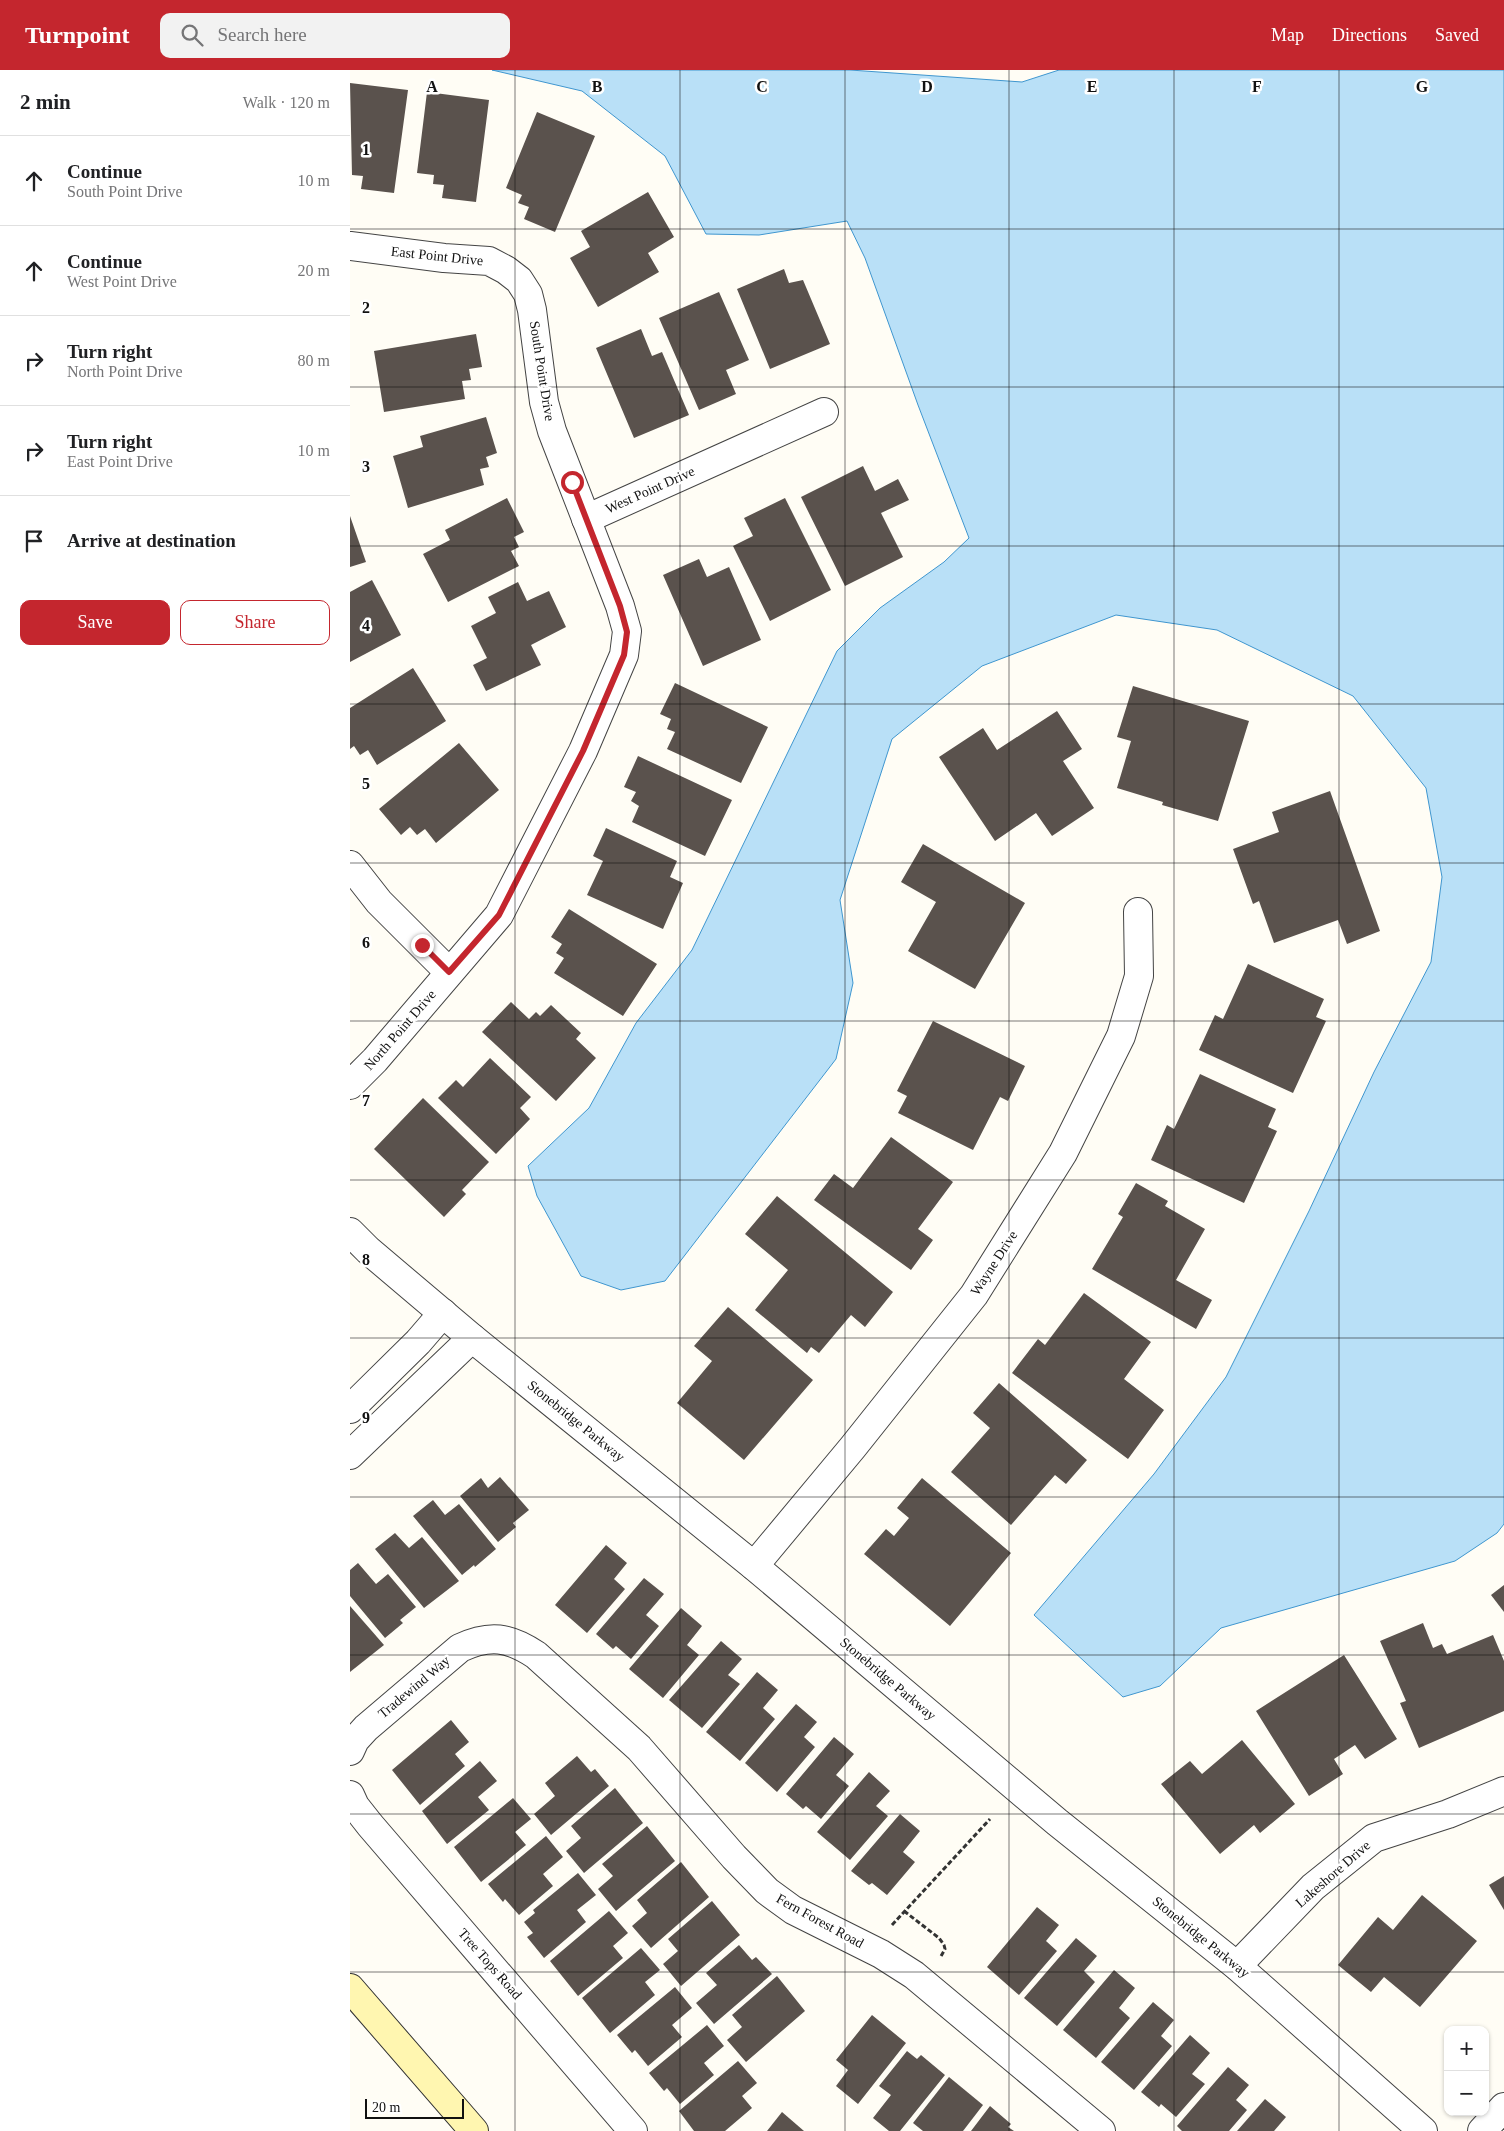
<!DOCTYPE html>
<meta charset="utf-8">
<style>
body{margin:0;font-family:Georgia,serif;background:#f2f2f2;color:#202124}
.controls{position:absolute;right:15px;bottom:15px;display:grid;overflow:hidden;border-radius:10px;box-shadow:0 1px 4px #0004}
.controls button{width:45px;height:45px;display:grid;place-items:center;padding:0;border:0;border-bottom:1px solid #e0e0e0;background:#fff;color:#202124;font:25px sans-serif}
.scale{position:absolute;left:15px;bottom:12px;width:99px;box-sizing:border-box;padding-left:5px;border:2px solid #111;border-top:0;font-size:14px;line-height:18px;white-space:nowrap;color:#111;-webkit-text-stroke:4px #fff;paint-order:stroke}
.stop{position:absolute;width:15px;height:15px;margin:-11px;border:4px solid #c4262e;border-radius:50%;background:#fff}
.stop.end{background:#c4262e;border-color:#fff;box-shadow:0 1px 5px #0008}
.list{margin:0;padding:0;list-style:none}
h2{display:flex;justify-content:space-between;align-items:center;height:65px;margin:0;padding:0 20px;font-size:21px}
h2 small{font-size:16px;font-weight:400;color:#757577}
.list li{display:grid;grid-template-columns:32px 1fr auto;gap:15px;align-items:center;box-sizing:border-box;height:90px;padding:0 20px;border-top:1px solid #e0e0e0}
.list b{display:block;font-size:19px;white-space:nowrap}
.list p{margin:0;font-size:16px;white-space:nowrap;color:#757577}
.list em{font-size:16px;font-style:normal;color:#757577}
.actions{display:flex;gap:10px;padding:15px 20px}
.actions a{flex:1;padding:11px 0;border:1px solid #c4262e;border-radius:10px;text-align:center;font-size:18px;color:#c4262e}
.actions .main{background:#c4262e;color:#fff}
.icon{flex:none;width:28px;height:28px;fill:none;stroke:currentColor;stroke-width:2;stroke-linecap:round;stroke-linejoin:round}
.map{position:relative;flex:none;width:1154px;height:2061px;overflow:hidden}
header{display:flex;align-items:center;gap:30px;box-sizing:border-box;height:70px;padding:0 25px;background:#c4262e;color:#fff}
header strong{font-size:24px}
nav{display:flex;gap:28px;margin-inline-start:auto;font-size:18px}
.search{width:350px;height:45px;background:#f2f2f2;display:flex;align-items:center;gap:12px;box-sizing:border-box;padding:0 18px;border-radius:10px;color:#757577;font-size:19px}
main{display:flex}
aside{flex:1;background:#fff}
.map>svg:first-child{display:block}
</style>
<header>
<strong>Turnpoint</strong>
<div class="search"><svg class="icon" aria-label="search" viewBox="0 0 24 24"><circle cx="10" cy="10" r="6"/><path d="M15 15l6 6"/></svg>Search here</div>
<nav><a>Map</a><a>Directions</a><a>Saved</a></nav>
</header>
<main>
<aside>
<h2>2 min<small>Walk · 120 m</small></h2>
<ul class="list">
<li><svg class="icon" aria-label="ahead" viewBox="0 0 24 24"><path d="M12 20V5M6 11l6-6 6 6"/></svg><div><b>Continue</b><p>South Point Drive</p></div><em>10 m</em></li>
<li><svg class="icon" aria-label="ahead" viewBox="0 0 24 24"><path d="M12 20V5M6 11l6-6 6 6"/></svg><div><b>Continue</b><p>West Point Drive</p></div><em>20 m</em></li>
<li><svg class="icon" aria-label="right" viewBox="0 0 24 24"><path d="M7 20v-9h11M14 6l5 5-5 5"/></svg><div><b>Turn right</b><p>North Point Drive</p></div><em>80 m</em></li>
<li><svg class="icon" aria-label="right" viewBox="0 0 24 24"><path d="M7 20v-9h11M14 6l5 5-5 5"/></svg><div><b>Turn right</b><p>East Point Drive</p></div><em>10 m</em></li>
<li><svg class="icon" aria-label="arrive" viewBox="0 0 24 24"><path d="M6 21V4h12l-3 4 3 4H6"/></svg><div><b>Arrive at destination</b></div></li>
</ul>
<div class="actions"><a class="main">Save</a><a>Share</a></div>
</aside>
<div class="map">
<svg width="1154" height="2061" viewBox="0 0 1154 2061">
<rect width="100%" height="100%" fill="#fffdf5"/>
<polygon fill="#b9e0f7" stroke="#3f96cf" points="142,0 500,0 672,12 709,0 1154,0 1154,1454 1147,1463 1105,1491 871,1558 810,1616 773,1627 684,1545 804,1404 876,1307 959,1141 1024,1002 1081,892 1092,807 1076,718 1003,626 867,560 766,545 632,596 542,669 490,830 503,913 486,989 315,1211 271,1220 231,1206 187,1126 178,1096 239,1038 286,953 342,880 487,581 530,538 594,492 619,468 568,335 515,188 497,151 409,165 356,164 315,86 232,21"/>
<g fill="#5a524d">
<polygon points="0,13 58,20 44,123 11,119 13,106 2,105"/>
<polygon points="77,22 139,30 126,132 92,128 94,115 83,114 84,105 67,103"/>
<polygon points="187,42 245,66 205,162 174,149 179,137 168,133 172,125 156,118"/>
<polygon points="298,122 324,167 298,183 309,202 248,237 220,188 240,177 231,161"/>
<polygon points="434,199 439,213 453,210 480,274 420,299 387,219"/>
<polygon points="369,222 399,290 376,300 386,324 349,340 309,248"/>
<polygon points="291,259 302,286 312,282 339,345 284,368 246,278"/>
<polygon points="126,264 132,297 119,299 121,310 112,311 115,329 34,342 24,281"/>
<polygon points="136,347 147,383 136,387 139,397 130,399 134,415 58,438 43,386 73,377 70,366"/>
<polygon points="513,396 525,421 548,409 559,430 531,443 553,487 495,516 451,427"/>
<polygon points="157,428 174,462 164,467 169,477 161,481 169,496 98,532 73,484 100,470 95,460"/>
<polygon points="435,428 481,520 420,551 383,476 403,466 394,448"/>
<polygon points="0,446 16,492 0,497"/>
<polygon points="349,489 357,507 379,497 411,570 353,596 313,505"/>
<polygon points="22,510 51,565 0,592 0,522"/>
<polygon points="168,512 177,531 199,521 216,557 181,575 191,595 136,621 123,595 137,588 121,556 146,543 138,527"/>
<polygon points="63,598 96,651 27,695 18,680 10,685 4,676 0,679 0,638"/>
<polygon points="325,613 418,657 391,713 317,679 325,662 317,659 321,649 310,644"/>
<polygon points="783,616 899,651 868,751 812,735 813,732 767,718 781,671 767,667"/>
<polygon points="707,641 732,679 713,691 744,738 702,766 686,743 645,771 589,687 633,658 647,680"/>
<polygon points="109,673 149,720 86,773 75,759 67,765 60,757 51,765 29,739"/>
<polygon points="288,686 382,730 355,786 282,752 289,736 281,731 286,722 274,717"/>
<polygon points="980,721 1030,861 997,874 988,850 924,873 909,831 903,834 883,779 929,762 922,742"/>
<polygon points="256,758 327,791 320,807 333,813 313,859 237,825 253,791 243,786"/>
<polygon points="573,774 675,833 625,919 558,881 586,832 551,812"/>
<polygon points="219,839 307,894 273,946 204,903 214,888 206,883 212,874 201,867"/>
<polygon points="898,894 974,929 966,947 976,951 943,1023 849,980 865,945 873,949"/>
<polygon points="161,932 179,949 186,942 190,946 201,935 231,963 226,969 246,988 206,1031 132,962"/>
<polygon points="583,951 675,996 658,1031 650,1027 623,1080 548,1043 557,1026 547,1021"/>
<polygon points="140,988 181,1027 170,1038 180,1049 146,1084 88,1028 106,1010 113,1017"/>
<polygon points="850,1004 926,1039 918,1057 927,1061 894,1133 801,1090 817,1055 824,1059"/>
<polygon points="73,1028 139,1092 112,1120 116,1124 94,1147 24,1079"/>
<polygon points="541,1067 603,1112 568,1159 583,1170 561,1200 464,1130 484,1104 503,1118"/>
<polygon points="786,1113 818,1131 815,1136 855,1159 826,1210 862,1230 846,1259 742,1199 773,1147 768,1144"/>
<polygon points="427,1126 543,1222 515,1257 501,1245 469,1283 461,1277 457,1283 405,1240 438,1200 395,1164"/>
<polygon points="734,1223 801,1272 774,1309 814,1340 778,1389 662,1303 688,1269 695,1275"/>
<polygon points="378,1237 463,1310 394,1390 327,1333 362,1291 344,1276"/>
<polygon points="649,1313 737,1390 716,1414 705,1405 661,1455 601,1402 640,1358 623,1343"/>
<polygon points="150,1407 179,1440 163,1453 166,1457 148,1472 110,1426 131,1408 138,1418"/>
<polygon points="572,1408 661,1483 600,1556 514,1484 536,1459 544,1466 559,1448 547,1438"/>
<polygon points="83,1430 95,1445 109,1434 146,1479 125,1497 124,1495 112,1505 63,1446"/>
<polygon points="45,1463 59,1478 72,1467 109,1511 74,1538 25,1479"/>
<polygon points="256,1475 277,1493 264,1509 275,1519 237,1563 205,1535"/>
<polygon points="8,1493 26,1514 38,1504 66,1537 50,1550 53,1553 35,1568 0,1526 0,1500"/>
<polygon points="294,1508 314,1524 296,1545 309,1556 281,1589 266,1576 263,1579 246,1564"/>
<polygon points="1154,1515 1154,1542 1141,1525"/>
<polygon points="0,1536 34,1575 0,1602"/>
<polygon points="331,1538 352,1556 337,1575 349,1585 313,1628 279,1599"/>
<polygon points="1073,1553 1083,1578 1092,1574 1097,1584 1143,1565 1154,1591 1154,1641 1069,1678 1050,1633 1056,1631 1030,1571"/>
<polygon points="371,1571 392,1589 378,1605 390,1614 352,1658 319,1630"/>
<polygon points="994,1585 1047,1669 1015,1689 1005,1675 984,1689 993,1704 959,1726 906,1641"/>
<polygon points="407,1602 428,1620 413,1638 425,1649 390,1691 356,1662"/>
<polygon points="446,1634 467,1652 454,1667 465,1677 427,1722 395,1693"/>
<polygon points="101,1650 119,1672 105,1684 115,1696 70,1735 42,1700"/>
<polygon points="484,1667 504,1684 486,1705 499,1716 471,1749 456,1736 453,1739 436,1724"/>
<polygon points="892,1670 945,1734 910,1763 904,1755 870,1784 811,1714 840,1691 852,1704"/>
<polygon points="227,1686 241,1702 245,1699 259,1716 201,1765 184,1744 205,1726 195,1713"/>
<polygon points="130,1691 147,1711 128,1727 139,1740 97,1774 72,1741"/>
<polygon points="519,1702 540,1721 526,1736 538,1746 500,1790 467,1762"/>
<polygon points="265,1718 293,1753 234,1803 216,1781 231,1768 221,1756"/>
<polygon points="163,1728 181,1749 165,1762 176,1775 131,1812 104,1777"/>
<polygon points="550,1744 570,1761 553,1782 565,1792 537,1825 522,1813 519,1815 501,1801"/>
<polygon points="297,1756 325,1791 266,1841 248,1819 263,1806 252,1794"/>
<polygon points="196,1766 213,1787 193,1804 203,1816 169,1845 155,1829 153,1832 138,1814"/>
<polygon points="331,1792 359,1827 301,1878 282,1856 297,1843 287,1830"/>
<polygon points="228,1803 246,1825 227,1840 236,1852 194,1888 177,1867 183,1863 174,1852 185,1843 183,1840"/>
<polygon points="1154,1806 1154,1840 1139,1815"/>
<polygon points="1072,1825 1127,1871 1070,1937 1034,1907 1021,1922 988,1895 1028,1847 1043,1860"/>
<polygon points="362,1831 390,1865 331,1916 313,1894 328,1881 318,1869"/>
<polygon points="687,1837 709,1855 696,1871 707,1881 669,1925 637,1897"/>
<polygon points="259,1841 278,1863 263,1876 273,1888 228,1926 200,1891"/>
<polygon points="726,1868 747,1886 734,1901 745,1912 707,1956 674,1928"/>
<polygon points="389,1875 402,1890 406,1887 422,1904 364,1954 346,1933 367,1915 356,1903"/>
<polygon points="291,1878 310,1900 295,1912 305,1925 260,1963 232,1928"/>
<polygon points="764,1900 785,1918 769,1938 780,1948 746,1988 713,1960"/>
<polygon points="427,1906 455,1941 396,1992 377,1970 392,1957 382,1945"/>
<polygon points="325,1917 342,1938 322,1955 332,1967 298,1996 285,1980 282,1983 267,1965"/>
<polygon points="803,1932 824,1950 811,1966 822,1976 784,2020 751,1992"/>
<polygon points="522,1945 556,1973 508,2034 486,2016 498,2000 486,1990"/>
<polygon points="357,1955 374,1976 354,1993 364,2005 330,2034 317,2018 314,2021 299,2003"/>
<polygon points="840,1965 860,1983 842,2004 855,2014 826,2047 811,2034 809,2037 791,2022"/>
<polygon points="557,1981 567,1989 571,1985 595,2005 550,2061 539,2061 523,2048 541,2025 529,2016"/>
<polygon points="388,1991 407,2013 392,2026 402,2038 375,2061 344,2061 329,2041"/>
<polygon points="878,1997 899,2015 886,2030 897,2040 879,2061 832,2061 827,2056"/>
<polygon points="599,2007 633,2035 613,2061 573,2061 563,2053"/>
<polygon points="915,2029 936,2047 924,2061 887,2061"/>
<polygon points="640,2036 661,2054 658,2057 664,2061 621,2061"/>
<polygon points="432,2042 454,2061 417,2061"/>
</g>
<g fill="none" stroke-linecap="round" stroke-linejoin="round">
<defs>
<g id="street">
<polyline points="0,176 94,188 139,191 156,200 169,210 178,224 182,240 194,332 202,361 270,536 277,561 274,585 233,681 149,845 25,990 0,1015"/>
<polyline points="236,449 474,342"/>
<polyline points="0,795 29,832 99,902"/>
<polyline points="0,1162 18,1180 122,1268 404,1496 707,1752 887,1896 1073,2061"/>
<polyline points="0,1339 68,1272 93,1243"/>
<polyline points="0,1385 122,1268"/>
<polyline points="404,1496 503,1377 624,1225 713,1083 771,966 789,906 788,842"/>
<path d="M0 1681 5 1670 16 1658 110 1578C140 1564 159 1567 186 1585L289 1678 384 1787 417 1821 443 1840 531 1884 564 1905 751 2061"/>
<polyline points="0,1725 5,1736 20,1755 283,2061"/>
<polyline points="887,1896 963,1817 1024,1768 1098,1744 1154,1721"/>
<polyline points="1132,2061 1154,2037"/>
</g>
<polyline id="secondary" points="0,1918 124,2061"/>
</defs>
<use href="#street" stroke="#444" stroke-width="30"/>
<use href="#secondary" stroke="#333" stroke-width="30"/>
<g stroke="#333" stroke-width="3" stroke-dasharray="5 2.5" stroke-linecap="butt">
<polyline points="554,1841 589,1868 594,1875 595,1879 590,1888"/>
<polyline points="542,1855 640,1749"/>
</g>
<use href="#street" stroke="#fff" stroke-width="28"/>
<use href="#secondary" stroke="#fff6b0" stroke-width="28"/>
</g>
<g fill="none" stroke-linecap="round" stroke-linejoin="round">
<polyline stroke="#c4262e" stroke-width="6" points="72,875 99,902 149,845 233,681 274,585 277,562 270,536 222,412"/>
</g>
<path fill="none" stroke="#111" stroke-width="1" stroke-opacity="0.55" d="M165 0V2061M330 0V2061M495 0V2061M659 0V2061M824 0V2061M989 0V2061M0 159H1154M0 317H1154M0 476H1154M0 634H1154M0 793H1154M0 951H1154M0 1110H1154M0 1268H1154M0 1427H1154M0 1585H1154M0 1744H1154M0 1902H1154"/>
<g text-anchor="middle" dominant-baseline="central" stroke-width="5" stroke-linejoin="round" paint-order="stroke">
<g font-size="14" fill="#111" stroke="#fff">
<text transform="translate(87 186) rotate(6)">East Point Drive</text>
<text transform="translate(192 301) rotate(81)">South Point Drive</text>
<text transform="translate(300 420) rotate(-24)">West Point Drive</text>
<text transform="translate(50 960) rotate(-49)">North Point Drive</text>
<text transform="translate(644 1193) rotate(-57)">Wayne Drive</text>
<text transform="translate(226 1351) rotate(39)">Stonebridge Parkway</text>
<text transform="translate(538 1609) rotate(40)">Stonebridge Parkway</text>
<text transform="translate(64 1617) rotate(-40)">Tradewind Way</text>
<text transform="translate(983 1804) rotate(-41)">Lakeshore Drive</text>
<text transform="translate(470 1851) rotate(29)">Fern Forest Road</text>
<text transform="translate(851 1867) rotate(39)">Stonebridge Parkway</text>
<text transform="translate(140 1894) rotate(49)">Tree Tops Road</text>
</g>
</g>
<g font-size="16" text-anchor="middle" font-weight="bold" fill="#111" stroke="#fff" stroke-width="5" stroke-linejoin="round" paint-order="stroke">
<text x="82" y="22">A</text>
<text x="247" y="22">B</text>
<text x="412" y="22">C</text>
<text x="577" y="22">D</text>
<text x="742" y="22">E</text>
<text x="907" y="22">F</text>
<text x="1072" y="22">G</text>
<text x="16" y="85">1</text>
<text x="16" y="243">2</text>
<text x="16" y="402">3</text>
<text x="16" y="561">4</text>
<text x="16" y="719">5</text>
<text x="16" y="878">6</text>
<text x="16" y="1036">7</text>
<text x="16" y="1195">8</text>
<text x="16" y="1353">9</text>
</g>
</svg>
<div class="controls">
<button>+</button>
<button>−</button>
</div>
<div class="scale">20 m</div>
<div class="stop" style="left:222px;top:412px"></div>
<div class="stop end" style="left:72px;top:875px"></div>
</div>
</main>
